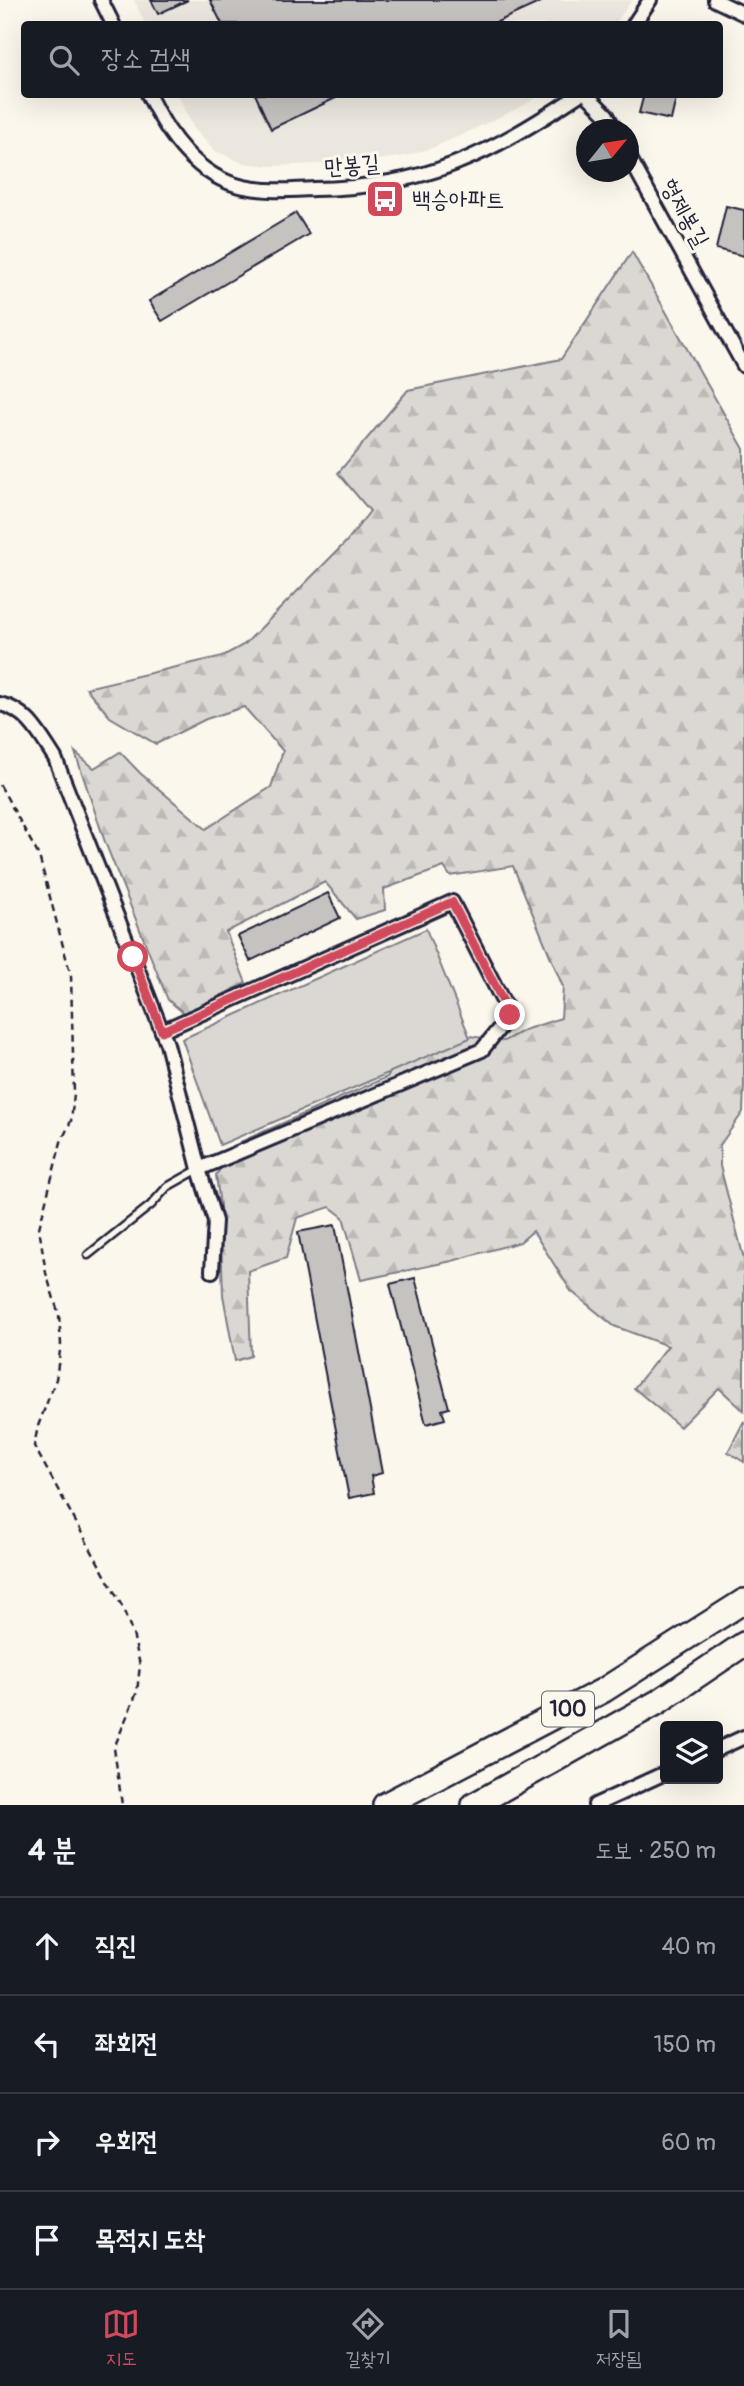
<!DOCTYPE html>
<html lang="ko">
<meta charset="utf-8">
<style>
body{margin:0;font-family:Pangolin,"Poor Story",sans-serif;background:#20242c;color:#f1f3f6}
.controls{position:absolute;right:21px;bottom:21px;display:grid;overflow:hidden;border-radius:7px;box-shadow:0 7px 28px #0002}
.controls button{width:63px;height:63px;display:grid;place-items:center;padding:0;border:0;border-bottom:2px solid #363941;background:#171b24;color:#f1f3f6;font:35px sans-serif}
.compass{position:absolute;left:576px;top:119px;width:63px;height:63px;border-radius:50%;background:#171b24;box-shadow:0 7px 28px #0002;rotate:60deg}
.stop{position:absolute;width:21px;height:21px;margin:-16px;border:5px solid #d1495b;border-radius:50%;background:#fff}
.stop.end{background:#d1495b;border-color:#fff;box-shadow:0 2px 7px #0008}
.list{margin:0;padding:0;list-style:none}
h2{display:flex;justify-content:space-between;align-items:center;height:91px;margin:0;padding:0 28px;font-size:30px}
h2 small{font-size:23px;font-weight:400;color:#9ea1a6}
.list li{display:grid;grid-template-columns:46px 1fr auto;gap:21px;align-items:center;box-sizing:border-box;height:98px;padding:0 28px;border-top:2px solid #363941}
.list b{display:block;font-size:26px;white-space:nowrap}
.list em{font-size:23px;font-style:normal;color:#9ea1a6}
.icon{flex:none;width:38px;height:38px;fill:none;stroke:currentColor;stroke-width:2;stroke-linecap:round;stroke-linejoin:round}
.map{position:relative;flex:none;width:744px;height:1805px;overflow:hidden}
.search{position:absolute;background:#171b24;box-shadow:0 7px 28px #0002;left:21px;right:21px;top:21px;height:77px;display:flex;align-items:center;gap:18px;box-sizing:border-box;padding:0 24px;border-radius:7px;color:#9ea1a6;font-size:26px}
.sheet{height:483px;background:#171b24}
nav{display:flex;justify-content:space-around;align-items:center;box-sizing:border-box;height:98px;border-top:2px solid #363941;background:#171b24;font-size:19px;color:#9ea1a6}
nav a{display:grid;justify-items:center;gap:4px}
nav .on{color:#d1495b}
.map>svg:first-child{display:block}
</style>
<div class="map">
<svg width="744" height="1805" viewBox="0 0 744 1805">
<defs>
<pattern id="forest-firs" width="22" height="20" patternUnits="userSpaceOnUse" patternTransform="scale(1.75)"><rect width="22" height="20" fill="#dbd8d3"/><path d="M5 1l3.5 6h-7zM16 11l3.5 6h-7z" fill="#bcb9b6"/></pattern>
</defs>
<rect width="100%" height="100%" fill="#fbf7ec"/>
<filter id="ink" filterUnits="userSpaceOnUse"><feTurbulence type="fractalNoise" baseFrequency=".0143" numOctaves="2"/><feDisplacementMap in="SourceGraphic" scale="14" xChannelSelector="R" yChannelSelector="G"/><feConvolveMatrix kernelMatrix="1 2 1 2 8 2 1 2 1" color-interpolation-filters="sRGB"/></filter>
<g filter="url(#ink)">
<g fill="#ebe7df">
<polygon points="134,0 632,0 615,24 145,24"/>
<polygon points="178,95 541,95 524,105 464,134 432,148 406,156 362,162 270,166 243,163 215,151 194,129"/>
</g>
<g fill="url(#forest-firs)" stroke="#7e7d87" stroke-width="2">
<polygon points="632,252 744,449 744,1085 743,1112 720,1145 720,1166 744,1259 744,1411 719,1388 680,1427 634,1388 668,1346 614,1326 571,1291 533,1231 520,1242 452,1261 361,1280 343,1217 330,1207 297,1218 286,1258 248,1271 251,1356 235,1361 223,1295 220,1206 216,1175 240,1142 387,1077 403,1053 449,1033 504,1041 524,1030 561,1018 563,987 513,866 450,876 444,867 384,889 385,910 356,919 325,882 226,932 246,983 185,1014 168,1000 105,842 75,752 94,768 120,752 140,773 206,829 271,787 283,751 244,707 206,719 156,744 110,717 86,688 223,656 245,644 346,542 370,511 338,473 408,390 561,359"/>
<polygon points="744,1421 744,1462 728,1452"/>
</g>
<polygon fill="#dbd8d3" stroke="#7e7d87" stroke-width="2" points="426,929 470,1038 220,1145 182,1039"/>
<g fill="#c6c2c0" stroke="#22223b" stroke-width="2">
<polygon points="151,0 188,0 158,14"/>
<polygon points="210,0 545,0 493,24 222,24"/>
<polygon points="255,94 344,94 271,129"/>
<polygon points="644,94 677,94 671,120 639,113"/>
<polygon points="726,206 744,210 744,256 716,249"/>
<polygon points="296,213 309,234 162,321 149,301"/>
<polygon points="328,893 340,918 250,961 238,936"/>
<polygon points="335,1225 382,1473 371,1476 374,1493 349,1498 298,1232"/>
<polygon points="415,1278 449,1408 442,1410 445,1419 426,1424 390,1284"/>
</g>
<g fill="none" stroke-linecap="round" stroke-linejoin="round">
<defs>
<polyline id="lane" points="88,1255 151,1205 167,1187 199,1169"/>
<g id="street">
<polyline points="101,0 113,24"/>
<polyline points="715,0 744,14"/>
<polyline points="634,24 650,0"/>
<path d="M148 94C168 135 197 177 244 187 266 192 291 190 314 189 425 188 490 154 580 94"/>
<polyline points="586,94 607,115 615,130"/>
<polyline points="628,155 744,366"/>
<path d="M0 704C28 710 41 737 55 758L167 1044 199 1169 215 1221 212 1271"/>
<polyline points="162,1031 452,902 510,1015 482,1050 199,1169"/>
<polyline points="718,1749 744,1737"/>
<polyline points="595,1805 665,1773"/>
</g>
<g id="highway">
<polyline points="385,1805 604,1690 744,1601"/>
<polyline points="474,1805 658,1702 744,1644"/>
</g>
</defs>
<use href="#lane" stroke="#22223b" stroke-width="11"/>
<use href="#street" stroke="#22223b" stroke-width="18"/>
<use href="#highway" stroke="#22223b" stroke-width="28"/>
<polyline stroke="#22223b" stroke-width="2.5" stroke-dasharray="7 5" stroke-linecap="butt" points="0,785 39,856 71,976 74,1094 71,1121 61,1142 39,1228 46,1273 59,1315 61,1344 56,1379 38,1426 34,1446 122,1606 133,1634 140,1665 137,1692 114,1748 122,1805"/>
<use href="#lane" stroke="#fbf7ec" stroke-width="6"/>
<use href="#street" stroke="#fbf7ec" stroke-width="12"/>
<use href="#highway" stroke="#fbf7ec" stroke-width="23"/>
</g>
</g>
<g fill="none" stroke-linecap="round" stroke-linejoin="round" filter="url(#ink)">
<polyline stroke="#d1495b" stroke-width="9" points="133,957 162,1031 452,902 510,1015"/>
</g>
<defs>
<symbol id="bus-square" viewBox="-11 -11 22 22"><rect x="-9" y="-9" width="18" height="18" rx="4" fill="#d1495b" stroke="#fbf7ec"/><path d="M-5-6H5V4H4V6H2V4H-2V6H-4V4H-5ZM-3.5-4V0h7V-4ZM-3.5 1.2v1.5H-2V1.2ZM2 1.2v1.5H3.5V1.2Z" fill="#fff"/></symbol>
</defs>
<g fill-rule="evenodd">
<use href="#bus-square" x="363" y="177" width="44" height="44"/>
</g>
<g text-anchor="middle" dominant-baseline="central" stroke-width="6" stroke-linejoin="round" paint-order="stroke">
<rect fill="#fbf7ec" stroke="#636270" stroke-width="2" x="542" y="1691.5" width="52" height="35" rx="5"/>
<g font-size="21" font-weight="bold" fill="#22223b">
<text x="568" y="1709">100</text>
</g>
<g font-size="23" fill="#22223b" stroke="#fbf7ec">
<text transform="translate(352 165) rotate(-5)">만봉길</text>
<text transform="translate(685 213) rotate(61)">형제봉길</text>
</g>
<g font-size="23" fill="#22223b" stroke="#fbf7ec" text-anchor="start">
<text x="412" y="199">백승아파트</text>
</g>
</g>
</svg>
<div class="controls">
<button><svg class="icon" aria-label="layers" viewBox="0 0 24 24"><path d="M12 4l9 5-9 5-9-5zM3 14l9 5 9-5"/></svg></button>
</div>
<svg class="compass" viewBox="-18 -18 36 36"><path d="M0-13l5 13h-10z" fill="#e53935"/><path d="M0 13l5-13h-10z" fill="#9ea1a6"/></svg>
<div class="stop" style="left:133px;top:957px"></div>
<div class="stop end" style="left:510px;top:1015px"></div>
<div class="search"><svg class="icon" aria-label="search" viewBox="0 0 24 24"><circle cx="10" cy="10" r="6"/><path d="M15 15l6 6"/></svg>장소 검색</div>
</div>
<section class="sheet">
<h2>4 분<small>도보 · 250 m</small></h2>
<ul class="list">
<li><svg class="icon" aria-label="ahead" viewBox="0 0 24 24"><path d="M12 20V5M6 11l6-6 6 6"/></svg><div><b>직진</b></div><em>40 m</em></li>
<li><svg class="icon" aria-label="left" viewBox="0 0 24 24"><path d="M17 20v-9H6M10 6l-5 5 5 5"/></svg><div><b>좌회전</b></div><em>150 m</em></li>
<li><svg class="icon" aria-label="right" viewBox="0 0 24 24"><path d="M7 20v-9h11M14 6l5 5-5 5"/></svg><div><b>우회전</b></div><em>60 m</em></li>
<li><svg class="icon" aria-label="arrive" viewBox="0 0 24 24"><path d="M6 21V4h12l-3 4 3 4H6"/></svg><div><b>목적지 도착</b></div></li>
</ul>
</section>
<nav>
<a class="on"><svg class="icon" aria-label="map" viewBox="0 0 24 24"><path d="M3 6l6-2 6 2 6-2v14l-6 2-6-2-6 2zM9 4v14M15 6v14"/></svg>지도</a>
<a><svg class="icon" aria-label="directions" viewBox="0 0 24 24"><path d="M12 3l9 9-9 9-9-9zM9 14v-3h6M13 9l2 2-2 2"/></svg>길찾기</a>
<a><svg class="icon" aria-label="saved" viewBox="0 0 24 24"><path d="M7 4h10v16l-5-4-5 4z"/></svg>저장됨</a>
</nav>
